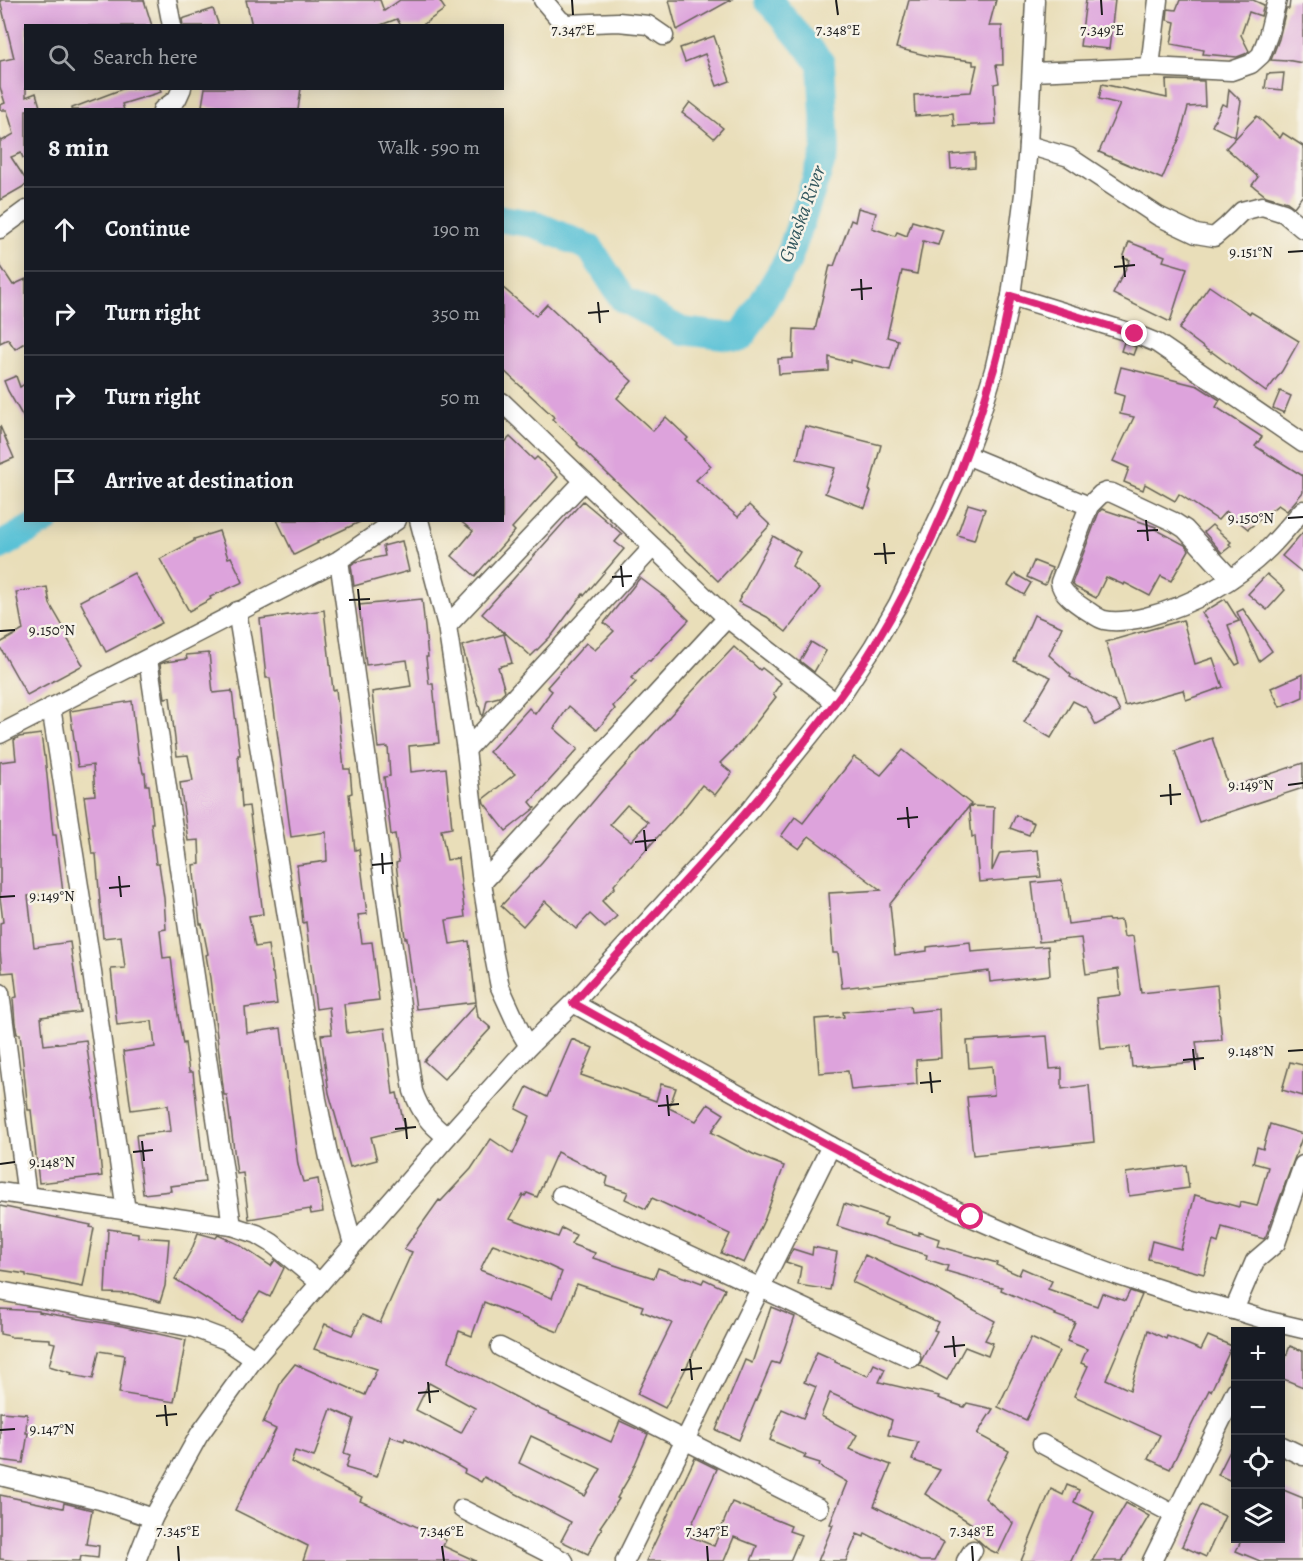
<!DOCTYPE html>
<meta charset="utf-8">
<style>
body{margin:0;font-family:Alegreya,serif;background:#242831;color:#f1f3f6}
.controls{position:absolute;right:18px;bottom:18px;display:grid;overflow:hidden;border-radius:0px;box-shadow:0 3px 15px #0003}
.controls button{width:54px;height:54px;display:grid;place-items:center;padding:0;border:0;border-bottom:2px solid #363941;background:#171b24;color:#f1f3f6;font:30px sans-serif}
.stop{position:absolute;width:18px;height:18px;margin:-14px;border:4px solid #db2777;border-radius:50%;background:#fff}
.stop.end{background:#db2777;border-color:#fff;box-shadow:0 2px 6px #0008}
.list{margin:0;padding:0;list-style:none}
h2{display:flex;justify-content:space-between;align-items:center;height:78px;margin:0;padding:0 24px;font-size:26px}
h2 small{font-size:20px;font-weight:400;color:#9ea1a6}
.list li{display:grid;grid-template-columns:39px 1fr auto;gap:18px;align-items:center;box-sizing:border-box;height:84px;padding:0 24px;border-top:2px solid #363941}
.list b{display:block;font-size:22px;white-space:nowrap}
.list em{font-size:20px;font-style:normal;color:#9ea1a6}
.icon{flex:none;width:33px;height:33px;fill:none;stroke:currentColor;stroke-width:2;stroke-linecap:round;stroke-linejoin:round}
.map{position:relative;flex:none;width:1303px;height:1561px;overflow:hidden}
.search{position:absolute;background:#171b24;box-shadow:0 3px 15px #0003;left:24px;top:24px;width:480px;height:66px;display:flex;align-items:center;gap:15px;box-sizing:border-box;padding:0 21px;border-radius:0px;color:#9ea1a6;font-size:22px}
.panel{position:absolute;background:#171b24;box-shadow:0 3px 15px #0003;left:24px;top:108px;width:480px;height:414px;border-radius:0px}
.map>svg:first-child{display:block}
</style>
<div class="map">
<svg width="1303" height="1561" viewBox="0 0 1303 1561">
<rect width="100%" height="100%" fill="#f7f3e8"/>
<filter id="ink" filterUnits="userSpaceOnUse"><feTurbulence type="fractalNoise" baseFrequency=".0167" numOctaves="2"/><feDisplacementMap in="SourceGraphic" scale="12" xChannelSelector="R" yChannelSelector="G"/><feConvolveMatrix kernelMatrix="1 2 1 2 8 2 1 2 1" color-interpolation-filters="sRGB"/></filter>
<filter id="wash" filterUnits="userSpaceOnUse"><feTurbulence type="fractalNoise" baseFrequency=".008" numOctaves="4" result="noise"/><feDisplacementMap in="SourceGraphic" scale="24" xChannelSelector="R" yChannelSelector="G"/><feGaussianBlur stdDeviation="1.35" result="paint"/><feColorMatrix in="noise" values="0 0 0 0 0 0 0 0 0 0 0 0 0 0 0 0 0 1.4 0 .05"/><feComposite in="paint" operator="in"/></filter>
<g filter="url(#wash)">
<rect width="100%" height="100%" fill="#e9deb9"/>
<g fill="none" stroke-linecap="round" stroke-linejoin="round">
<g stroke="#59c1d6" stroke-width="28">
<polyline points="502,219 534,224 590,248 623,299 682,331 741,338 788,260 826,149 821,63 768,0"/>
<polyline points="0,546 46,520"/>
</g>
</g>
<g id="blocks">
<g fill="#dda3dc" fill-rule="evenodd">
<polygon points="0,0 144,0 152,26 26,26 26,97 36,93 41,110 26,110 26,159 23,158 21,153 11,157 26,180 26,185 0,200 0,139 2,141 14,134 7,110 0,110 0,105 5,103 0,87 0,61 14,58"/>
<polygon points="246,0 380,0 384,11 400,0 439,0 445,9 421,26 401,26 397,19 378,26 252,26"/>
<polygon points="669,0 731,0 677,30"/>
<polygon points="909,0 996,0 989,26 1002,26 1003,65 996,65 999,83 994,84 996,124 954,126 953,113 915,116 914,95 971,92 977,65 973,65 973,61 929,56 896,48"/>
<polygon points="1086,0 1115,0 1109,49 1080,46"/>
<polygon points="1180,0 1253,0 1264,5 1261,16 1249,12 1241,35 1249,51 1245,54 1237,57 1203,54 1204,50 1171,44 1175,22 1167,20 1168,9 1176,10"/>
<polygon points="1290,0 1303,0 1303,63 1286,60 1286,61 1271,60 1279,39 1286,9 1289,9"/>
<polygon points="213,9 219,26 183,26 182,19"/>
<polygon points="714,36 730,81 717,86 705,54 685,62 680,48"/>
<polygon points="1284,73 1282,90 1265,88 1267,74"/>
<polygon points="1166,80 1204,81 1205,106 1188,107 1180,137 1162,179 1099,152 1120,104 1099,99 1102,84 1167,98"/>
<polygon points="125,88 160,88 161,92 122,104 124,110 72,110 72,108"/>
<polygon points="205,88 301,88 298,110 223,110 202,106"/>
<polygon points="1229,89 1241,101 1235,137 1212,126 1222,104 1227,106"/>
<polygon points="690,102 723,128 714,138 696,123 682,113"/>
<polygon points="1257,116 1280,138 1283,133 1303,146 1303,195 1294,207 1287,202 1266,196 1252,185 1258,177 1226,148"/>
<polygon points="975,153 975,167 951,169 950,155"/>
<polygon points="858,208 876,213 872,228 895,236 897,232 907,236 912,221 943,230 938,245 923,241 917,274 902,271 887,337 898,340 890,370 851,360 851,363 829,357 829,371 779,374 778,359 793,358 794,329 815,330 830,265 834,266 851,220 855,222"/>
<polygon points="1129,242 1165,256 1163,261 1187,268 1170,322 1113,294 1130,260 1123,258"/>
<polygon points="0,265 13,285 26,279 26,342 15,349 8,339 0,343"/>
<polygon points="1209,286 1250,314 1251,312 1299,341 1282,371 1266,392 1212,352 1211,353 1179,329"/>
<polygon points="502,287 536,316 547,304 609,362 610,361 632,381 617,398 653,431 666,417 688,438 686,440 711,466 696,480 738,517 749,505 770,525 718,581 577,444 578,443 552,419 554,417 502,369"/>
<polygon points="1124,342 1136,347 1133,355 1121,351"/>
<polygon points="1121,367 1198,386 1220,400 1216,407 1262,437 1255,446 1303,476 1303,492 1287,511 1278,505 1248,529 1226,511 1218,520 1179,494 1175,501 1145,484 1143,490 1124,482 1129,468 1113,461 1134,417 1120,414 1124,396 1114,393"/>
<polygon points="16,376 20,387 26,383 26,422 8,391 4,381"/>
<polygon points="1280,391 1291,396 1284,413 1273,408"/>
<polygon points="0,426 14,458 0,464"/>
<polygon points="805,426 881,445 869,490 871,491 865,508 825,493 835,468 797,459"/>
<polygon points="510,437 534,460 537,457 558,477 512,528 515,531 475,576 452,556 473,531 459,520 502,520 502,445"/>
<polygon points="583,501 622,534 615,542 624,549 584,596 583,594 553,634 531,656 503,631 504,633 482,614"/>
<polygon points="968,504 985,509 974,540 957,535"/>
<polygon points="1102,509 1156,527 1155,529 1185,545 1189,550 1171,581 1161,576 1150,596 1125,583 1124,585 1106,577 1096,598 1075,587 1072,583 1099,512"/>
<polygon points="277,520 364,520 317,542 318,543 294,555"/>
<polygon points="1212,525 1231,542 1229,544 1231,546 1222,553 1204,532"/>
<polygon points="219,531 228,558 231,557 243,582 210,597 211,599 189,611 160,559 194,541 194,539"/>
<polygon points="1303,532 1303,573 1282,556"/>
<polygon points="773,536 800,552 792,566 820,588 786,632 767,617 738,602"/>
<polygon points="402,541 409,571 354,586 351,565 355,562 385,556 383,546"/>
<polygon points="1034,561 1052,568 1045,585 1027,577"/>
<polygon points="134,573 162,623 106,652 80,601"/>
<polygon points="1015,574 1031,583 1024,595 1008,585"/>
<polygon points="1267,574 1285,590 1267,610 1248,594"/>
<polygon points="640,578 665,597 689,620 650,661 648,660 631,678 636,682 613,706 615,709 597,730 569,706 554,728 578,749 530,802 535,808 506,831 484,803 483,799 515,774 489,752 529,708 535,714 552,691 547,687 586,643 595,650 614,631 604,623"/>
<polygon points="47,587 50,604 69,637 67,638 83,665 27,695 0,647 0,643 23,630 16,592"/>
<polygon points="422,599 428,657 426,657 429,684 433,684 439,743 409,746 411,772 446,768 452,828 441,830 447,860 458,858 465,917 446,920 450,944 469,941 476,1002 416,1009 407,938 405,938 396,863 399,862 395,834 391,835 384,777 390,776 388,747 378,748 372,692 411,686 407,660 366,665 359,605"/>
<polygon points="1225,599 1239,621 1228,625 1240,663 1236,665 1202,613"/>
<polygon points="1243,609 1272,651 1259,661 1237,612"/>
<polygon points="324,610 333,690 336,689 344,769 350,769 352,793 349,794 355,850 359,849 367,914 358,915 362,943 372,942 379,1000 344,1004 347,1033 385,1028 393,1094 397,1093 405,1129 371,1137 377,1160 350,1167 329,1093 321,1035 332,1034 329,1007 316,1009 306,922 303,923 297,865 327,861 326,832 291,837 270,678 266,678 260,619"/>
<polygon points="1034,615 1062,627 1049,655 1071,675 1070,677 1115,702 1120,712 1096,725 1087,708 1073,701 1051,738 1024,722 1051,677 1014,661"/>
<polygon points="1183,620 1195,664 1213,658 1223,687 1186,700 1183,690 1125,706 1106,642"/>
<polygon points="504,634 512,663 498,667 505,691 499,697 487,700 484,714 482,716 462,646"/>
<polygon points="811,642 826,651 814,672 800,661"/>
<path d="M734 647 760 670 762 668 781 683 773 694 776 697 741 742 720 763 732 773 715 795 702 785 683 809 614 885 615 887 602 901 617 916 605 928 590 914 576 929 545 901 523 926 501 906 542 862 602 791 687 697ZM627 805 648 822 631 841 610 824Z"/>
<polygon points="209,653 213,693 232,691 240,755 238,755 242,807 249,806 263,914 249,916 255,947 268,945 272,973 273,973 277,1004 245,1008 247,1033 281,1028 298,1165 303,1182 318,1179 323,1212 311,1214 310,1209 249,1219 243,1173 237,1174 227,1095 224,1095 210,978 206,955 208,954 202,924 200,924 193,865 200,864 199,840 188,841 180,783 193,781 188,755 177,756 170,697 165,698 160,664 165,662 187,659 186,655"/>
<polygon points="1303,674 1303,697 1280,707 1271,688"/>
<polygon points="132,701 139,762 141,762 143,773 145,773 146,785 149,785 153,823 151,823 156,864 159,864 164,898 166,929 160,930 163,958 171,957 178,1015 183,1044 185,1043 189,1072 193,1072 205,1182 170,1186 171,1191 143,1194 136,1135 171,1131 168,1105 131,1110 123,1052 155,1047 152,1021 117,1025 111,969 125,968 121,936 103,938 96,854 92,854 84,796 95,795 93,765 78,767 70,711"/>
<polygon points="41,734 44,756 45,756 53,835 56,835 63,893 28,896 34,947 70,942 80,1012 41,1017 44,1045 86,1040 91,1076 95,1097 94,1098 102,1176 39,1183 31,1110 28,1110 20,1034 17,1034 15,1023 13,998 17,997 14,972 2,973 0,951 0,923 3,922 0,897 0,762 16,760 14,740 19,737"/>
<polygon points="1212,738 1229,788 1303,763 1303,788 1199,822 1175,751"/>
<polygon points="903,750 971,804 890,904 895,955 927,951 927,947 970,942 971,952 1048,946 1050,975 990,982 989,971 842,988 838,953 833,953 829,893 881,890 809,836 799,849 781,836 795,817 803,823 854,757 881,775"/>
<polygon points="969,806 994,807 992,871 1000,853 1038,850 1041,877 979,882 975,836 972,837"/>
<polygon points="1016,815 1034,823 1029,835 1010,828"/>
<polygon points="1062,880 1068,924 1108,919 1109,921 1121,920 1124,937 1133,936 1141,993 1217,985 1222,1040 1196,1042 1199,1062 1132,1067 1130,1047 1101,1049 1096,998 1121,995 1118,969 1086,974 1081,938 1039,942 1032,883"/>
<polygon points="476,1004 478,1017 491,1028 444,1079 424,1061"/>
<polygon points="910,1006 911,1012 939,1009 941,1058 916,1060 917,1084 851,1090 848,1071 819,1073 815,1019 844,1017 843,1012"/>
<polygon points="1047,1036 1050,1069 1062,1068 1062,1089 1089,1085 1094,1142 973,1155 967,1097 994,1095 992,1066 969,1068 967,1041"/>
<path d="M572 1039 593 1048 581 1075 656 1101 661 1084 676 1088 669 1108 696 1121 708 1104 724 1114 711 1132 753 1154 784 1166 765 1218 744 1263 721 1253 730 1234 652 1198 646 1209 625 1199 628 1192 606 1185 608 1177 557 1152 537 1197 527 1193 525 1196 523 1195 510 1219 558 1237 562 1228 576 1235 571 1244 595 1253 593 1258 654 1278 658 1268 686 1278V1277L702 1283 704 1279 725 1289 683 1374 665 1408 637 1394 672 1323 641 1311 643 1306 577 1284 558 1332 484 1302 472 1336 459 1331 448 1362 531 1405 611 1442 620 1421 648 1434 630 1476 617 1498 619 1499 600 1527 602 1528 588 1554 561 1541 571 1522 484 1477 481 1482 464 1473 465 1470 453 1463 405 1438 404 1441 390 1436 377 1477 346 1468 350 1455 344 1453 354 1419 331 1409 314 1457 295 1451 291 1462 362 1497 360 1501 446 1540 443 1546 476 1561H303L308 1546 235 1510 276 1429 263 1423 282 1380 295 1364 365 1395 377 1369 314 1349 325 1324 352 1335 362 1315 380 1323 412 1252 404 1249 439 1200 441 1201 471 1169 491 1139 513 1154 530 1116 516 1109 527 1087 547 1097ZM493 1244 541 1262 562 1272 552 1298 480 1270ZM429 1383 475 1408 461 1433 416 1410ZM531 1436 601 1469 585 1496 519 1463Z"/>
<polygon points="1290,1062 1303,1065 1303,1096 1282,1090"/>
<polygon points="1270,1124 1303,1134 1303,1135 1266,1236 1264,1239 1222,1227 1218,1243 1213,1241 1204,1274 1148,1259 1152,1241 1181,1249 1195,1195 1239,1207 1240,1202 1257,1206 1268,1167 1253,1163 1257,1147 1263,1149"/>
<polygon points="1186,1165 1189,1188 1129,1196 1126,1173"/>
<polygon points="844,1204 887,1218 884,1225 919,1235 919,1232 939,1239 937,1246 997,1263 996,1265 1019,1275 1022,1268 1052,1281 1048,1289 1097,1306 1102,1293 1125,1301 1130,1291 1142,1295 1106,1379 1130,1390 1148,1330 1166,1339 1167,1336 1201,1350 1208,1336 1232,1346 1211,1391 1209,1390 1170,1469 1148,1459 1160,1435 1074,1396 1088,1366 1081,1363 1087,1349 1067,1341 1075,1322 1055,1315 1056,1314 1001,1290 1002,1287 946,1271 948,1266 926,1259 927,1255 837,1226"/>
<polygon points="0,1206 91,1225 90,1227 94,1228 83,1287 26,1276 26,1274 0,1270"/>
<polygon points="108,1229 138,1233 138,1237 169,1239 165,1286 160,1302 133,1294 105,1293"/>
<polygon points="198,1233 216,1238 218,1235 220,1236 238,1244 271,1266 275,1260 284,1268 270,1297 260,1292 241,1321 175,1279 192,1249"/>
<polygon points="813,1247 837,1252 830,1290 798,1285 801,1267 786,1262 793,1249 812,1255"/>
<polygon points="865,1255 934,1288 995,1321 985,1340 993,1343 988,1356 965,1347 947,1380 919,1365 937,1331 934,1330 938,1322 852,1282"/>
<polygon points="771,1307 795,1317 779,1364 772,1362 739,1440 716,1430 745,1360 752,1363"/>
<polygon points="0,1309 39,1311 39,1312 122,1326 186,1340 174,1402 119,1393 125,1355 99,1351 93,1379 71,1375 72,1373 49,1366 55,1343 50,1342 50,1339 10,1337 10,1336 0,1334"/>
<polygon points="1031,1338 1059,1351 1026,1420 998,1407"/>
<polygon points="1290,1346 1303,1351 1303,1387 1281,1378 1281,1369"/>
<polygon points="817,1352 835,1360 835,1362 868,1376 874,1364 885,1369 879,1382 939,1396 938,1398 964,1407 967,1403 993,1409 977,1434 1009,1451 985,1498 1013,1523 998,1554 988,1549 967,1530 972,1524 925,1494 940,1470 912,1460 918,1442 888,1435 892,1420 830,1393 821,1416 857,1435 849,1449 891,1465 874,1506 944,1542 934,1561 920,1561 865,1533 864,1537 857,1534 846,1561 818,1561 833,1525 830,1524 847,1482 819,1466 820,1463 804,1458 806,1455 770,1440 782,1409 803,1418 816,1387 804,1382"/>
<polygon points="0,1412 27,1414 26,1433 28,1433 23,1463 0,1460"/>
<polygon points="1236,1439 1236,1483 1218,1475"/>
<polygon points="695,1458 717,1469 687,1535 714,1546 732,1502 791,1526 789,1531 801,1535 790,1561 751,1561 757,1546 734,1537 724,1561 646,1561"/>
<polygon points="1067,1485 1079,1490 1074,1502 1094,1512 1071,1561 1021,1561 1051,1489 1063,1495"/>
<polygon points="1281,1489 1303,1498 1303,1561 1260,1561 1236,1551 1242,1539 1281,1539"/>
<polygon points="0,1495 63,1508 64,1503 92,1510 86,1544 99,1546 98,1558 81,1556 80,1561 16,1561 0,1559"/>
<polygon points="1126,1503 1149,1516 1122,1561 1092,1561"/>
<polygon points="1201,1505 1225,1516 1206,1557 1182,1546"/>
</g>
</g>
</g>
<g filter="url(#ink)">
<use href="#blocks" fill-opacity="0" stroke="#646053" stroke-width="1.5"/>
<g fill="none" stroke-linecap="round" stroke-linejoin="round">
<defs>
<g id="minor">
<polyline points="167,0 172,26"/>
<polyline points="543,0 560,20 567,24 618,22 648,25 664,36"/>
<polyline points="1150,67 1158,0"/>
<polyline points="1032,72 1150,67 1231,71 1251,64 1261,55 1268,36 1277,0"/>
<polyline points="162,110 177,99 182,88"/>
<polyline points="1028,145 1069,157 1158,216 1196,234 1214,237 1227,226 1242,211 1262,206 1284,213 1303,229"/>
<polyline points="0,229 26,210"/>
<polyline points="1011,296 1135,334 1157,343 1303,443"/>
<polyline points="502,402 727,618 836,703"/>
<polyline points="966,455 1089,506"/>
<polyline points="419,520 447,626 466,750 482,883 493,951 500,987 520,1031 529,1046"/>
<path d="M339 560 413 1091C421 1113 429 1123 447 1137"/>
<path d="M1231 579 1185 529 1174 522 1112 493 1106 492 1101 494 1089 506 1060 582C1061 594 1079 605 1088 611 1093 614 1099 619 1104 620 1117 623 1133 620 1146 617 1192 605 1235 581 1269 548 1281 536 1292 522 1303 510"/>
<polyline points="237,611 317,1099 329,1158 353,1244"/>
<polyline points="447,626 584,481"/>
<polyline points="148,659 232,1226"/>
<polyline points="51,707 88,944 126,1211"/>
<polyline points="0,734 339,560 397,520"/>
<polyline points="466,750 653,547"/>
<polyline points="482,883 727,618"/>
<polyline points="0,993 27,1196"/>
<polyline points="573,1003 831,1146 910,1188 971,1217 1033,1244 1110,1273 1190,1299 1234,1310 1269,1321 1303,1329"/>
<polyline points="0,1192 232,1226 257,1234 272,1243 320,1283"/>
<polyline points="561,1195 911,1358"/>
<polyline points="0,1291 194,1328 226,1340 254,1359"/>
<polyline points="1234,1310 1255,1261 1276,1243 1303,1165"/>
<polyline points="500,1347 819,1508"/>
<polyline points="1042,1444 1175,1515"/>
<polyline points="1280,1445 1303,1456"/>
<polyline points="0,1476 100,1500 153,1518"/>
<polyline points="462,1509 564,1561"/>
<polyline points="136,1561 153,1518 199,1435 254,1359 447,1137 529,1046 573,1003 750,810 836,703 873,647 898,604 957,479 976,429 994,370 1011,296 1024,194 1028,145 1035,0"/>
<polyline points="625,1561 831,1146"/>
<polyline points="966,1561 973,1550"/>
<polyline points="1152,1561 1236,1390"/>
</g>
</defs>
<use href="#minor" stroke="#646053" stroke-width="21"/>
<use href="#minor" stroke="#fff" stroke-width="18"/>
</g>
</g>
<g fill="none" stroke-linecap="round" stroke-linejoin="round" filter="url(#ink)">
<path stroke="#db2777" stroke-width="8" d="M971 1217C835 1153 705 1076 573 1003 647 922 722 844 791 759 820 722 850 686 874 646 926 561 966 467 993 372 1001 347 1005 321 1011 296L1135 334"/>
</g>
<path fill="none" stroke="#1c1c1c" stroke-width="2" d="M572 0 573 15M836 0 838 15M1101 0 1102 15M1288 252 1303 251M1123 256 1125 277M1114 267 1135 265M861 279 862 300M851 290 872 288M598 302 600 323M588 313 609 311M1288 518 1303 517M1146 520 1148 541M1137 531 1158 530M884 543 886 564M874 554 895 553M621 566 623 587M612 577 632 576M358 589 360 610M349 600 370 599M0 631 15 630M1170 784 1171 805M1288 785 1303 783M1160 796 1181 794M907 807 909 828M897 819 918 817M644 830 646 851M635 842 656 840M382 853 383 874M372 865 393 863M119 876 121 897M109 888 130 886M0 897 15 896M1193 1049 1195 1070M1288 1051 1303 1050M1183 1060 1204 1058M930 1072 932 1093M920 1083 941 1081M667 1095 669 1116M658 1106 679 1104M405 1118 407 1139M395 1129 416 1127M142 1141 144 1161M133 1152 153 1150M0 1164 15 1162M953 1336 955 1357M944 1347 965 1345M690 1359 692 1380M681 1370 702 1368M428 1382 430 1403M418 1393 439 1391M165 1405 167 1426M156 1416 177 1414M0 1430 15 1429M178 1546 179 1561M442 1546 444 1561M707 1546 708 1561M972 1546 973 1561"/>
<g text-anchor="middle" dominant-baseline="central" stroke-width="5" stroke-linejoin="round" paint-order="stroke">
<g font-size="20" font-style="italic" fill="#31565d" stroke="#f7f3e8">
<text transform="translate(802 214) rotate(-70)">Gwaska River</text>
</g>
</g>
<g font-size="15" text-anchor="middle" fill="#1c1c1c" stroke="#f7f3e8" stroke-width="5" stroke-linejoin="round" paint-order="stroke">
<text x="573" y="35">7.347°E</text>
<text x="838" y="35">7.348°E</text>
<text x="1102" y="35">7.349°E</text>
<text x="1251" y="257">9.151°N</text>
<text x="1251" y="523">9.150°N</text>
<text x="52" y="635">9.150°N</text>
<text x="1251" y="790">9.149°N</text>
<text x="52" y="901">9.149°N</text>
<text x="1251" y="1056">9.148°N</text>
<text x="52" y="1167">9.148°N</text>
<text x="52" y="1434">9.147°N</text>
<text x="178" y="1536">7.345°E</text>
<text x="442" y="1536">7.346°E</text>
<text x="707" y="1536">7.347°E</text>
<text x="972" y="1536">7.348°E</text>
</g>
</svg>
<div class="controls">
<button>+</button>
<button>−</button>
<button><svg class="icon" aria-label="locate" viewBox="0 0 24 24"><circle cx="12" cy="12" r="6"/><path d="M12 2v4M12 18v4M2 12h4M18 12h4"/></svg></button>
<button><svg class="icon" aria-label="layers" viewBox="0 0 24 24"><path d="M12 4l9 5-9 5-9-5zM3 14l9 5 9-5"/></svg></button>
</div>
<div class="stop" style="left:971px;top:1217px"></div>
<div class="stop end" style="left:1135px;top:334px"></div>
<div class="search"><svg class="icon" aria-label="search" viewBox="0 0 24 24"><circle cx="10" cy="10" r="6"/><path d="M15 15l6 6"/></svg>Search here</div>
<section class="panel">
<h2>8 min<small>Walk · 590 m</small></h2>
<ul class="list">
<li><svg class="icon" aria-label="ahead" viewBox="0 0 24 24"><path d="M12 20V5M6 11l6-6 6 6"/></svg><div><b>Continue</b></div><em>190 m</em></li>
<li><svg class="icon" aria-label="right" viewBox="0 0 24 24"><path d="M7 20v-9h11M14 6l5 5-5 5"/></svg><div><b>Turn right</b></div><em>350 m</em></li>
<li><svg class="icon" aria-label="right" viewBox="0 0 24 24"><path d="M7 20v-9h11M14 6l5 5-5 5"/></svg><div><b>Turn right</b></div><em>50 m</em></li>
<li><svg class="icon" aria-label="arrive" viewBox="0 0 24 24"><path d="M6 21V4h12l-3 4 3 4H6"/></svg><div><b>Arrive at destination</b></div></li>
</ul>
</section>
</div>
